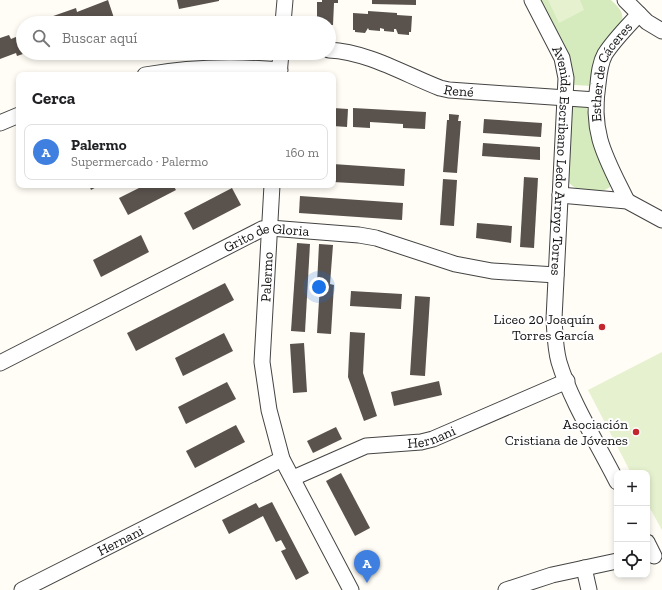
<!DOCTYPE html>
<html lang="es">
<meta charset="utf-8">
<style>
body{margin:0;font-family:"Zilla Slab",serif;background:#f2f2f2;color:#202124}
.controls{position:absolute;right:12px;bottom:12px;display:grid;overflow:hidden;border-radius:8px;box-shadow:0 2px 6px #0003}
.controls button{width:36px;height:36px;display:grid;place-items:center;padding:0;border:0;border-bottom:1px solid #e0e0e0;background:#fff;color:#202124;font:20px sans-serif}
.you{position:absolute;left:319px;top:287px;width:14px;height:14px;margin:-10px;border:3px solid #fff;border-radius:50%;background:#1a73e8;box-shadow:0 0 0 6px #1a73e833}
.badge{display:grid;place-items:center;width:26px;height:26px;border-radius:50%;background:#1a73e8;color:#fff;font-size:13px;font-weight:700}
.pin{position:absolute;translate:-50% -33px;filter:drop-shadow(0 1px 2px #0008)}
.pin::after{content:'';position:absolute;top:21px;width:14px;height:12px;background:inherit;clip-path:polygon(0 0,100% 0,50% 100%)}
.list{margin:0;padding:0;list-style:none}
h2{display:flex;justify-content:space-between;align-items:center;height:52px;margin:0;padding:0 16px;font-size:17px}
h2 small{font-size:13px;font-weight:400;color:#757577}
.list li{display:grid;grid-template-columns:26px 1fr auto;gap:12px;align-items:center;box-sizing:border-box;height:56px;margin:0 8px 8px;padding:0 8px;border:1px solid #e0e0e0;border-radius:8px}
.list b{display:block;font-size:15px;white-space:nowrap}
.list p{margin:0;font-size:13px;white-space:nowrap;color:#757577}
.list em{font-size:13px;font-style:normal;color:#757577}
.icon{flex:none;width:22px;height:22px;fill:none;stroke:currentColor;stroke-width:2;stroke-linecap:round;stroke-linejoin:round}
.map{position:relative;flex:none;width:662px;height:590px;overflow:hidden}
.search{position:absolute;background:#fff;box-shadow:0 2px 6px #0003;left:16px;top:16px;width:320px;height:44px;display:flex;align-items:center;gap:10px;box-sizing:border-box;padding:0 14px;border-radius:22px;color:#757577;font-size:15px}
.panel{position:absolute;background:#fff;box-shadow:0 2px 6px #0003;left:16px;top:72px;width:320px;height:116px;border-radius:8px}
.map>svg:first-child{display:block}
</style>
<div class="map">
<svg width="662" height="590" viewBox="0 0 662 590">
<rect width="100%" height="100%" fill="#fffdf5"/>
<g fill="#d5ebbd">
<path d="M538 0H611C619 8 624 11 622 23L592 86 574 85 572 67Z"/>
<path d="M575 103 586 106 611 181 610 187C600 195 575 193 568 181L571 113Z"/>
</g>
<g fill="#e6f2cf">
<polygon points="548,0 580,0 584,10 559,23"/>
<polygon points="662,352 662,530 647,503 647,473 631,473 588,390"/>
</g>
<g fill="#5a524d">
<polygon points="108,0 114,18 99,23 40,23 39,21 76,8 77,12"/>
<polygon points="177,0 219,0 219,1 179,9"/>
<polygon points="322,0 338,0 338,3 334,3 333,25 329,25 329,23 317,23 317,2 322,2"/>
<polygon points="372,0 416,0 416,5 372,4"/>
<polygon points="368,11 397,13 397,15 412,16 411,32 409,32 409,35 398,34 396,29 394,29 394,32 384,31 384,29 380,28 380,31 369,30 368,28 365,33 355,32 355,30 353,30 353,13 368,14"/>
<polygon points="250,16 251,23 220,23 220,22"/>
<polygon points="216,18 218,23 193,23 193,22"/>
<polygon points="23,34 23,54 17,56 16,53 0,59 0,38 9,35 11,39"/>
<polygon points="333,108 348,109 347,127 333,126"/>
<polygon points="353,108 426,112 425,129 403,128 403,124 370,122 370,128 353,127"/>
<polygon points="449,114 459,115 458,121 461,121 457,173 443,172 447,120 449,120"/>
<polygon points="484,119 542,123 541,137 483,133"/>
<polygon points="483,143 540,147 540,160 482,156"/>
<polygon points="333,164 405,169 404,186 333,182"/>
<polygon points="524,177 538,178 534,248 520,247"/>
<polygon points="443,179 457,180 454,226 440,225"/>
<polygon points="89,185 100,185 91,190"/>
<polygon points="145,185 173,185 176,190 128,215 119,198"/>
<polygon points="232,188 241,205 193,230 184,213"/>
<polygon points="300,196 403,203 402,220 299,213"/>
<polygon points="477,223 512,226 511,243 476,238"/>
<polygon points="141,235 149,252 101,277 93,260"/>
<polygon points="297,243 310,244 305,332 291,331"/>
<polygon points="319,244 333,245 330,284 334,285 331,334 317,333 320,284 317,284"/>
<polygon points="225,283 234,300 136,351 127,333"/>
<polygon points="351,291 402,294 401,309 350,306"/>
<polygon points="415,296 430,297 425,376 410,375"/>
<polygon points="350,332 365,333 363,373 377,416 364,421 348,377"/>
<polygon points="224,333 233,351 183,376 175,358"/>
<polygon points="304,343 307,392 293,393 290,344"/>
<polygon points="439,381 442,395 394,406 391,392"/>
<polygon points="227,382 236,399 186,424 178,407"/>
<polygon points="236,425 245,442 195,468 186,451"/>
<polygon points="336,427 342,439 313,453 307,441"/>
<polygon points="341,473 370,528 355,536 326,481"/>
<polygon points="272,502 309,573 296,580 281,551 286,549 281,540 276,542 263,516 229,534 222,520 256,503 259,508"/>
</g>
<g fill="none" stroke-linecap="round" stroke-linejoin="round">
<defs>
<g id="minor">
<path id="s1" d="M532 0 562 58 566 78 554 319C555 333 555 348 559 362 571 402 598 444 617 482"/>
<polyline points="625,0 647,22 662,31"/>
<polyline points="283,23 285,0"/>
<path id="s2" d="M329 50C368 52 404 74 440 88L449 90 596 100"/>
<path d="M145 75C190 67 234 66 280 70"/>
<polyline points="279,75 281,53"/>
<polyline points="0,123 19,115"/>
<polyline points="272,185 262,362 269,410 282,459 351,590"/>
<polyline points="560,195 627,201 662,220"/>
<path id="s3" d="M627 201C606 158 590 134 598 84 599 74 600 63 605 54 614 40 627 27 639 14"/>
<path id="s4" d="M0 363 262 229 270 228 359 235 376 238 455 264 492 271 556 275"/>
<path id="s5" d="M293 478 366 446 421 442 433 439 567 381"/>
<polyline points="647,542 654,556"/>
<polyline points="584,568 589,590"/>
<path id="s6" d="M22 590 282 459"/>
<polyline points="506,590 552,575 617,561"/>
</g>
</defs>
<use href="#minor" stroke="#444" stroke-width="17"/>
<use href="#minor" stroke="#fff" stroke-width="15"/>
</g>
<g fill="#c4262e" stroke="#fff" stroke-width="1.5">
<circle cx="602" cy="327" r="4"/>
<circle cx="636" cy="432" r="4"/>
</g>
<g text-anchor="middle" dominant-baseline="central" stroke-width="4" stroke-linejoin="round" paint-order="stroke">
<g font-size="14" fill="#111" stroke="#fff">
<text stroke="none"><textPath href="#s3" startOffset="139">Esther de Cáceres</textPath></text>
<text stroke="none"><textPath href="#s2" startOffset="137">René</textPath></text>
<text stroke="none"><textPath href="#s1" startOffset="168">Avenida Escribano Ledo Arroyo Torres</textPath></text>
<text stroke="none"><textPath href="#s4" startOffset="297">Grito de Gloria</textPath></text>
<text transform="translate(267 277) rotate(-87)">Palermo</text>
<text stroke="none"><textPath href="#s5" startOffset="146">Hernani</textPath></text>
<text stroke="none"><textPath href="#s6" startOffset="110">Hernani</textPath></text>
</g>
<g font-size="14" fill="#111" stroke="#fff" text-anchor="end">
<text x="594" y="319">Liceo 20 Joaquín<tspan x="594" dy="16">Torres García</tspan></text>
<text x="628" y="424">Asociación<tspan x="628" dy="16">Cristiana de Jóvenes</tspan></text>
</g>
</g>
</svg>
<div class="controls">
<button>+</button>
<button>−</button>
<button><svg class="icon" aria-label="locate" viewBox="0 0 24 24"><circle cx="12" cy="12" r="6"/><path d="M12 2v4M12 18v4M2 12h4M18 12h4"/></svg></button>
</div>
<div class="you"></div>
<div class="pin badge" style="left:367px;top:583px;background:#3f7fe0">A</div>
<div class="search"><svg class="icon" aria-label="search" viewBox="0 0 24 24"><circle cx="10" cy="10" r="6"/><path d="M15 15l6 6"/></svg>Buscar aquí</div>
<section class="panel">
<h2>Cerca<small></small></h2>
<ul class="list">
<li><span class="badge" style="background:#3f7fe0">A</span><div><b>Palermo</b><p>Supermercado · Palermo</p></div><em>160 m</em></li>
</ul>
</section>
</div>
